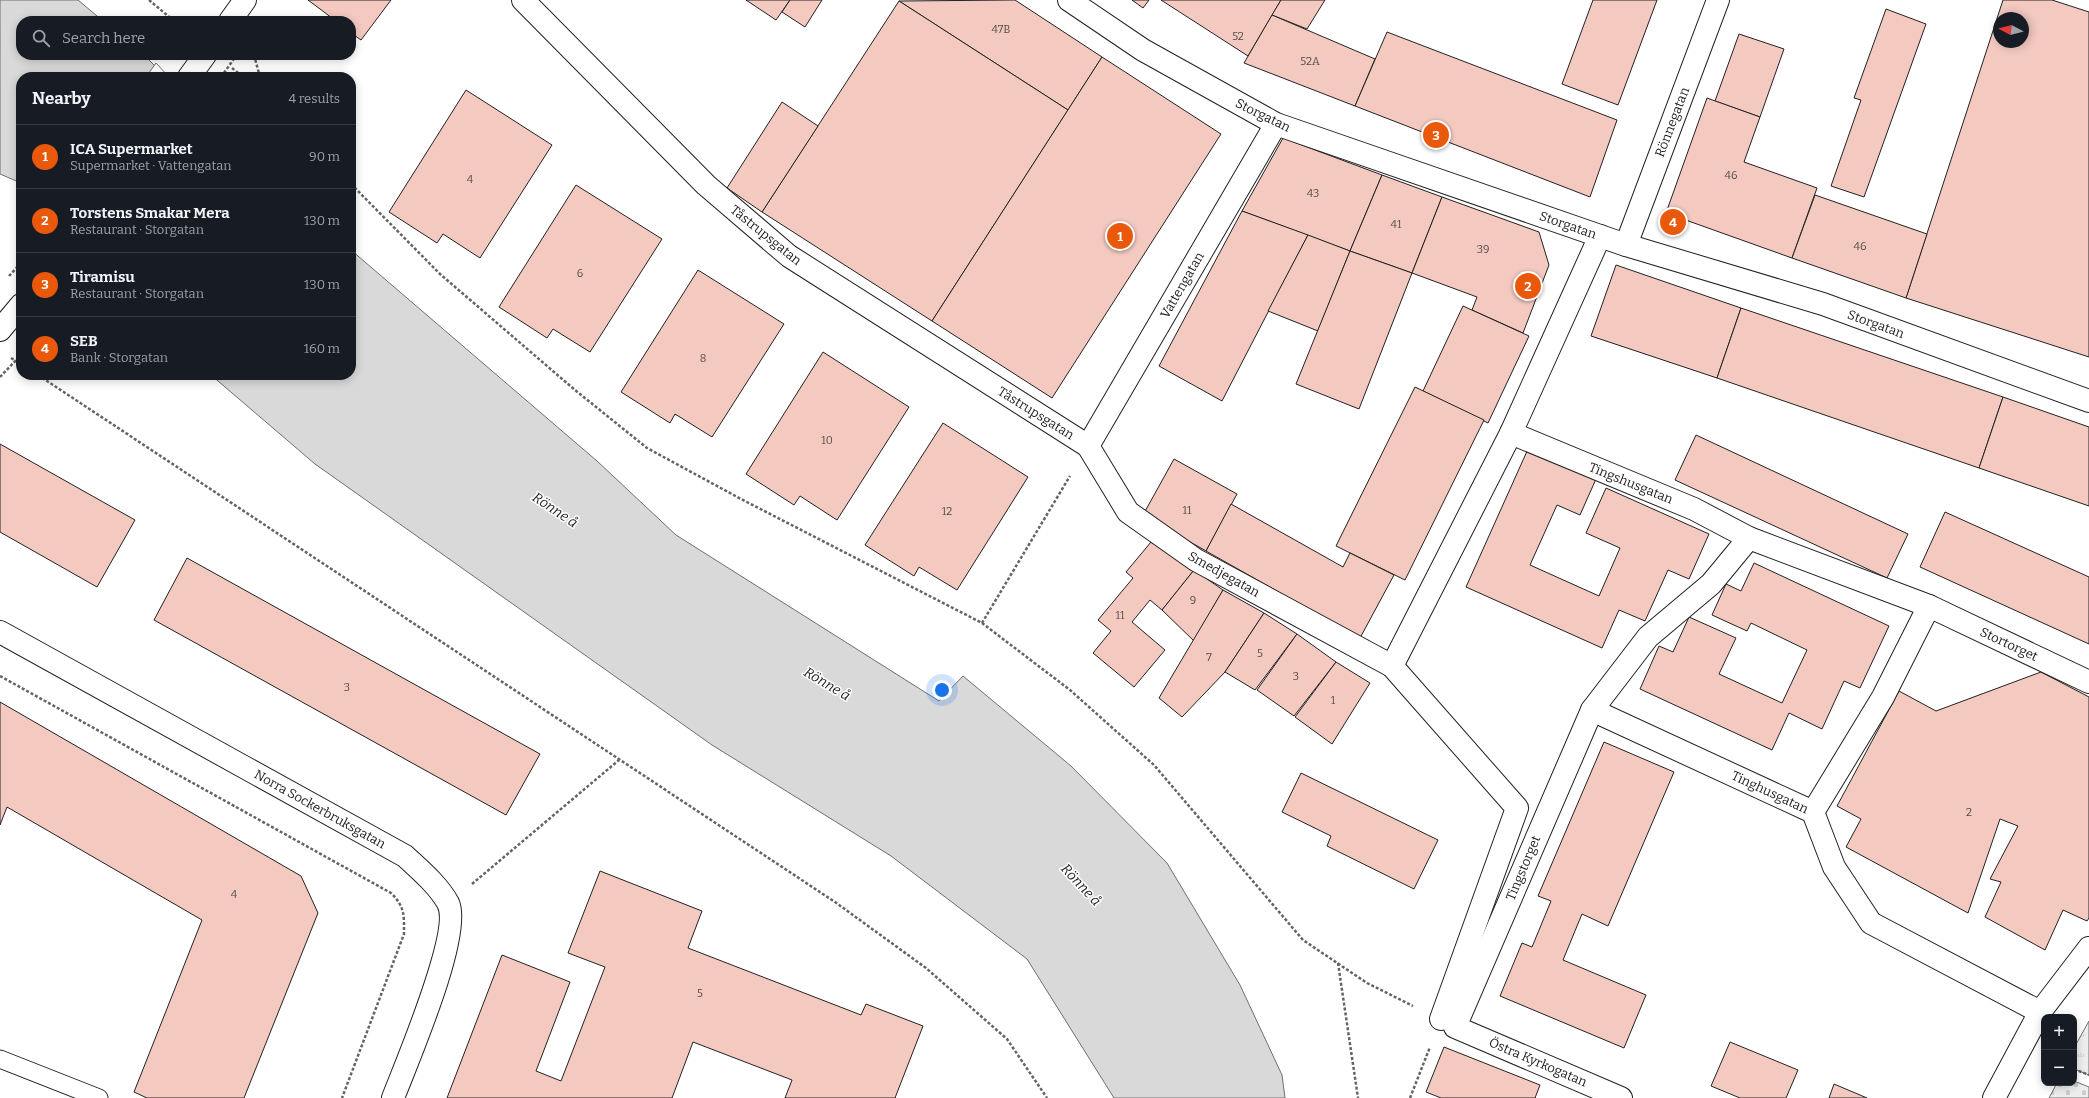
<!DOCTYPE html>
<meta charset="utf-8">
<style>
body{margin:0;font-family:Bitter,serif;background:#242831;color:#f1f3f6}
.controls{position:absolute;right:12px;bottom:12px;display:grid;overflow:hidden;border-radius:8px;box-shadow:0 2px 10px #0003}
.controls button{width:36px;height:36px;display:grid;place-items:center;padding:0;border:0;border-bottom:1px solid #363941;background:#171b24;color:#f1f3f6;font:20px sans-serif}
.compass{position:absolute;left:1993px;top:12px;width:36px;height:36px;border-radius:50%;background:#171b24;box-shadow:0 2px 10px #0003;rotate:277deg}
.you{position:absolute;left:942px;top:690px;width:14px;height:14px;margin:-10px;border:3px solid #fff;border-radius:50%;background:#1a73e8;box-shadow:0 0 0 6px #1a73e833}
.badge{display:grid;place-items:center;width:26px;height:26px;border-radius:50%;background:#ea580c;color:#fff;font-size:13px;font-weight:700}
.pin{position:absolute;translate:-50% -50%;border:2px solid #fff;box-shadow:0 1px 4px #0006}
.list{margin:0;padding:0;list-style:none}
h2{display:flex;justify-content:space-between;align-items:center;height:52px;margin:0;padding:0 16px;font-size:17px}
h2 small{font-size:13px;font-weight:400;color:#9ea1a6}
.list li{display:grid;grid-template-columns:26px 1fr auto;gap:12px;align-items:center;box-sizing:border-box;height:64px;padding:0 16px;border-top:1px solid #363941}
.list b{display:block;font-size:15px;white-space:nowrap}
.list p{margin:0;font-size:13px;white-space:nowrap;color:#9ea1a6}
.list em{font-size:13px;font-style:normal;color:#9ea1a6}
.icon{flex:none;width:22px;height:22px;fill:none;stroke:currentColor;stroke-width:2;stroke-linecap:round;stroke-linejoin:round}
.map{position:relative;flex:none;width:2089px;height:1098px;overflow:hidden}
.search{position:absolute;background:#171b24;box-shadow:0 2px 10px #0003;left:16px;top:16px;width:340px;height:44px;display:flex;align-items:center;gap:10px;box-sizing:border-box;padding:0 14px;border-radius:16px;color:#9ea1a6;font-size:15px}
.panel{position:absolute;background:#171b24;box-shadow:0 2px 10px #0003;left:16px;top:72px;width:340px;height:308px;border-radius:16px}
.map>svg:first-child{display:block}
</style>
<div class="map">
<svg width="2089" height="1098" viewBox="0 0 2089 1098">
<defs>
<pattern id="cemetery-stones" width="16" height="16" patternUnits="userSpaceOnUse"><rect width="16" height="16" fill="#eee"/><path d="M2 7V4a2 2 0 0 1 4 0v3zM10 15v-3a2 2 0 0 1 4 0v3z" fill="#ccc"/></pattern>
<pattern id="park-tufts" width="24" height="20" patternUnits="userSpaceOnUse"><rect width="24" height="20" fill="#eee"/><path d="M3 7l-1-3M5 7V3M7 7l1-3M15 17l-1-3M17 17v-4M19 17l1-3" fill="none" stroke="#ccc"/></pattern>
</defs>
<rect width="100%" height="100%" fill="#fff"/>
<polygon fill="url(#cemetery-stones)" stroke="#6f6f6f" points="2074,1081 2089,1087 2089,1098 2049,1098 2057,1083 2074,1083"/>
<polygon fill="url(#park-tufts)" stroke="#6f6f6f" points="2089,1021 2089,1075 2074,1069 2074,1048"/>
<g fill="#d9d9d9" stroke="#6f6f6f">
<polygon points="0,0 78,0 103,21 21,21 21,55 144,55 166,77 21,77 21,183 0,174"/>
<polygon points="351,250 597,461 676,535 939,701 963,676 1071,766 1167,863 1240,985 1282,1075 1285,1098 1114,1098 1027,959 891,856 712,745 315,464 211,375 351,375"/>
</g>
<polygon fill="#fff" stroke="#6f6f6f" points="156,63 168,76 168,77 146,77"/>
<g fill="#f3c9c0" stroke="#222" fill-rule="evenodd">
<polygon points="308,0 391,0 361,40 351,33 351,21 336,21"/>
<polygon points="746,0 790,0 776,20"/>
<polygon points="790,0 822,0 805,27 782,12"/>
<polygon points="1015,0 1102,57 1068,110 899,1"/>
<polygon points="1132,0 1149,0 1143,8"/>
<polygon points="1161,0 1281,0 1248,56"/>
<polygon points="1281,0 1325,0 1307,29 1272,15"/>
<polygon points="1593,0 1657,0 1618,105 1562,84"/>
<path d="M2003 0H2052L2089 12V357L1906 298ZM1999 18H2023V42H1999Z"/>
<polygon points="899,1 1068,110 932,321 762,212"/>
<polygon points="1886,9 1926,24 1864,197 1831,186 1861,100 1854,98"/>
<polygon points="1272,15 1375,59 1355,106 1244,63"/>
<polygon points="1387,32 1617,120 1590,197 1355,106"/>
<polygon points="1739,34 1784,49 1760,117 1715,101"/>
<polygon points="1102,57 1221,134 1052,398 932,321"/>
<polygon points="466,90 552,145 480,258 443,234 437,243 389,212"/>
<polygon points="1707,98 1760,117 1744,162 1817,188 1792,258 1666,213"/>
<polygon points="782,102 818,126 762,212 727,188"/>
<polygon points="1283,138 1382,175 1350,251 1242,211"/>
<polygon points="1382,175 1442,197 1412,273 1350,251"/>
<polygon points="576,185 662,239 590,352 553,329 547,338 499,307"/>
<polygon points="1815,195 1927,234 1906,298 1792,258"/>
<polygon points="1442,197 1539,232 1549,265 1523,333 1472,310 1477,297 1412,273"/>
<polygon points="1242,211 1308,235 1222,401 1159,366"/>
<polygon points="1308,235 1350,251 1318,331 1268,311"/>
<polygon points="1350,251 1412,273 1359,409 1296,384"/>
<polygon points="1616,265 1741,308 1717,378 1591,336"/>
<polygon points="698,270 784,324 712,437 675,414 670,423 621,392"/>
<polygon points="1463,306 1529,336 1488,423 1423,391"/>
<polygon points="1741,308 2003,397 1979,468 1717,378"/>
<polygon points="823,352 909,407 837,520 800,496 794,505 746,474"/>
<polygon points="1415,387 1484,420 1405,580 1336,546"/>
<polygon points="2003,397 2089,427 2089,506 1979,468"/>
<polygon points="943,423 1028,477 957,590 919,567 914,576 865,545"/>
<polygon points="1696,435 1908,534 1887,578 1675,480"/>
<polygon points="0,444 135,520 97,587 0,532"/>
<polygon points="1528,449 1596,479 1580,515 1557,505 1530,565 1599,596 1620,548 1586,533 1606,488 1709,534 1689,579 1668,570 1645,621 1619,610 1602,648 1466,587"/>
<polygon points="1174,459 1237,494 1206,551 1143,515"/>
<polygon points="1231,504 1343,567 1350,553 1394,575 1360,638 1206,551"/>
<polygon points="1945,512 2089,577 2089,644 1920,567"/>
<polygon points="1151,542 1194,570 1162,610 1150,600 1132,622 1165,650 1134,687 1093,653 1111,631 1098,620 1133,578 1126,572"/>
<polygon points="187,558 540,754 506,815 154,620"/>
<polygon points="1754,563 1889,626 1860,688 1844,681 1822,729 1789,713 1772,750 1640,689 1659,646 1673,652 1689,617 1736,638 1719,674 1782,703 1807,650 1751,623 1747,631 1712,615 1726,584 1741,591"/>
<polygon points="1194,570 1223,590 1194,641 1162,610"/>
<polygon points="1223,590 1264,613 1225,672 1182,717 1159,698"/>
<polygon points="1264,613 1297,634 1255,690 1225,672"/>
<polygon points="1297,634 1336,662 1294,716 1257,690"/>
<polygon points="1336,662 1370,683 1332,744 1295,717"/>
<polygon points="2041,672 2089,697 2089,918 2087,921 2063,910 2045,950 1985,917 2001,882 1990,879 2018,826 2000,819 1968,913 1846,847 1861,819 1837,806 1899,691 1936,711"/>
<polygon points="0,702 301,876 318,913 244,1098 147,1098 134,1092 202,920 7,807 0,825"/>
<polygon points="1604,742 1674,772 1608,926 1582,914 1563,960 1646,995 1624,1048 1500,996 1522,943 1532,947 1551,901 1538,896"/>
<polygon points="1301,773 1438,840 1414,889 1327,846 1331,836 1282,812"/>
<polygon points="600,871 702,911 688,948 861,1015 866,1004 923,1026 895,1098 785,1098 792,1080 693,1042 672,1098 447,1098 502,955 570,982 536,1071 561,1081 605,967 568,953"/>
<polygon points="1730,1042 1798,1070 1786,1098 1740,1098 1711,1086"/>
<polygon points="1444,1047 1540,1085 1535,1098 1441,1098 1426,1092"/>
<polygon points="1834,1084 1867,1098 1829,1098"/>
</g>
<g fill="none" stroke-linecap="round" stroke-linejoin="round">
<defs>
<polyline id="lane" points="0,1059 99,1098"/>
<g id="street">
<polyline points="523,0 706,185 789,256 1088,446 1128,512 1196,560 1392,666 1517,808 1441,1019"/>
<polyline points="1069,0 1143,50 1276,124 1626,245 1823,304 2089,401"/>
<polyline points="1626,245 1718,0"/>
<polyline points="1511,433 1694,509 1749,538 1929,606 2089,682"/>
<polyline points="1088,446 1276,124"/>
<path d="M0 632 405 856C420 870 438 885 448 903 463 932 406 1064 393 1098"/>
<polyline points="1392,666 1511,433 1600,236"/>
<polyline points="1592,710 1813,812 1834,867 1871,923 2040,1012"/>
<polyline points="1813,812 1883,697 1929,606"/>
<polyline points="1621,1098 1455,1027 1592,710 1648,637 1711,584 1749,538"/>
<polyline points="1994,1098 2040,1012 2089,948"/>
</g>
<g id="secondary">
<polyline points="230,21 245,0"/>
<polyline points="189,77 205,55"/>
<polyline points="0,330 21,305"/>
</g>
</defs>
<use href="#lane" stroke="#222" stroke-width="19"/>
<use href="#street" stroke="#222" stroke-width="24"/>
<use href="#secondary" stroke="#222" stroke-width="24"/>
<g stroke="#646464" stroke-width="2.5" stroke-dasharray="3 2" stroke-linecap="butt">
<polyline points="149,0 174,21"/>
<polyline points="254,55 260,77"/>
<polyline points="232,68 243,77"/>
<polyline points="351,184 440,274 575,390 647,448 741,499 982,623 1070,690 1154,765 1303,940 1367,983 1413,1006"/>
<polyline points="9,276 21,263"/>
<polyline points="11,358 21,364"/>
<polyline points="38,375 835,902 926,968 1007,1039 1047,1098"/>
<polyline points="0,377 21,355"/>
<polyline points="982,623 1070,476"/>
<path d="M0 676 391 893C405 907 404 915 404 934L342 1098"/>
<polyline points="472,884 619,760"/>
<polyline points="1338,963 1358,1098"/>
<polyline points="2074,1069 2089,1075"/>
<polyline points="1410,1098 1430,1047"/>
</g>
<use href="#lane" stroke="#fff" stroke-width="17"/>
<use href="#street" stroke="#fff" stroke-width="22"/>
<use href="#secondary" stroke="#fff" stroke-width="22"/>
<polyline stroke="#646464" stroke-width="2.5" stroke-dasharray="3 2" stroke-linecap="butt" points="221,77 236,56"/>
</g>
<g text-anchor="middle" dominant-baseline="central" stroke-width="3" stroke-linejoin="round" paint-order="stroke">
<g font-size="11" fill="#564c4a">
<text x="1001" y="29">47B</text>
<text x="1238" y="36">52</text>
<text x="1310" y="61">52A</text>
<text x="1731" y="175">46</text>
<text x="470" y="179">4</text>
<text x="1313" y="193">43</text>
<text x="1396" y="224">41</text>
<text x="1860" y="246">46</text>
<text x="1483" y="249">39</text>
<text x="580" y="273">6</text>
<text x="703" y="358">8</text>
<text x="827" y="440">10</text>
<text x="1187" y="510">11</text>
<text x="947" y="511">12</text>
<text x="1193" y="600">9</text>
<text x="1120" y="615">11</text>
<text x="1260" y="653">5</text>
<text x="1209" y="657">7</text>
<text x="1296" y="676">3</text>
<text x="347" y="687">3</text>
<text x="1333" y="700">1</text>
<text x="1969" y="812">2</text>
<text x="234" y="894">4</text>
<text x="700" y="993">5</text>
</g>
<g font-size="13" fill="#222" stroke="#fff">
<text transform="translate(1263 115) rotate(26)">Storgatan</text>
<text transform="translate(1672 122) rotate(-69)">Rönnegatan</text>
<text transform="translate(1568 225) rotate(19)">Storgatan</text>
<text transform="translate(766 235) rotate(39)">Tåstrupsgatan</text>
<text transform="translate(1182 285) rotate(-60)">Vattengatan</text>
<text transform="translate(1876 324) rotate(20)">Storgatan</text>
<text transform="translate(1036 413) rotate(32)">Tåstrupsgatan</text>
<text transform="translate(1631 483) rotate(22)">Tingshusgatan</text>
<text transform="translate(1224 574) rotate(29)">Smedjegatan</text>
<text transform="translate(2009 644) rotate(25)">Stortorget</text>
<text transform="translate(1770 792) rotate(25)">Tinghusgatan</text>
<text transform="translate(320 809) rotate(29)">Norra Sockerbruksgatan</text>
<text transform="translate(1523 868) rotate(-67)">Tingstorget</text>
<text transform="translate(1538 1062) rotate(23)">Östra Kyrkogatan</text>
</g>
<g font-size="14" font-style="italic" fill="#222" stroke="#fff">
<text transform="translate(555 510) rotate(34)">Rönne å</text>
<text transform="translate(827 684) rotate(31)">Rönne å</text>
<text transform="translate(1081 885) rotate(47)">Rönne å</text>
</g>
</g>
</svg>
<div class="controls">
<button>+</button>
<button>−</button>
</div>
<svg class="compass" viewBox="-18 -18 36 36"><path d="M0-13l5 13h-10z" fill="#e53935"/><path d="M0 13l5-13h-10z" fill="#9ea1a6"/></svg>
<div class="you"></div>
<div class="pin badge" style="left:1120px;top:236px">1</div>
<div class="pin badge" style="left:1528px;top:286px">2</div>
<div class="pin badge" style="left:1436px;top:135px">3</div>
<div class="pin badge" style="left:1673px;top:222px">4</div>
<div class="search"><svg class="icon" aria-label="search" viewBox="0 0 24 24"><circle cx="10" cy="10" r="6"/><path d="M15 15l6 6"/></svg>Search here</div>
<section class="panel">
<h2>Nearby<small>4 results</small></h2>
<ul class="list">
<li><span class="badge">1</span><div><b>ICA Supermarket</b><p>Supermarket · Vattengatan</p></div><em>90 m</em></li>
<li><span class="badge">2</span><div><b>Torstens Smakar Mera</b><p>Restaurant · Storgatan</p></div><em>130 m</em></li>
<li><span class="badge">3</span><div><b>Tiramisu</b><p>Restaurant · Storgatan</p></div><em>130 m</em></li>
<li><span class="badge">4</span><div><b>SEB</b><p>Bank · Storgatan</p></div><em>160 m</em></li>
</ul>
</section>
</div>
